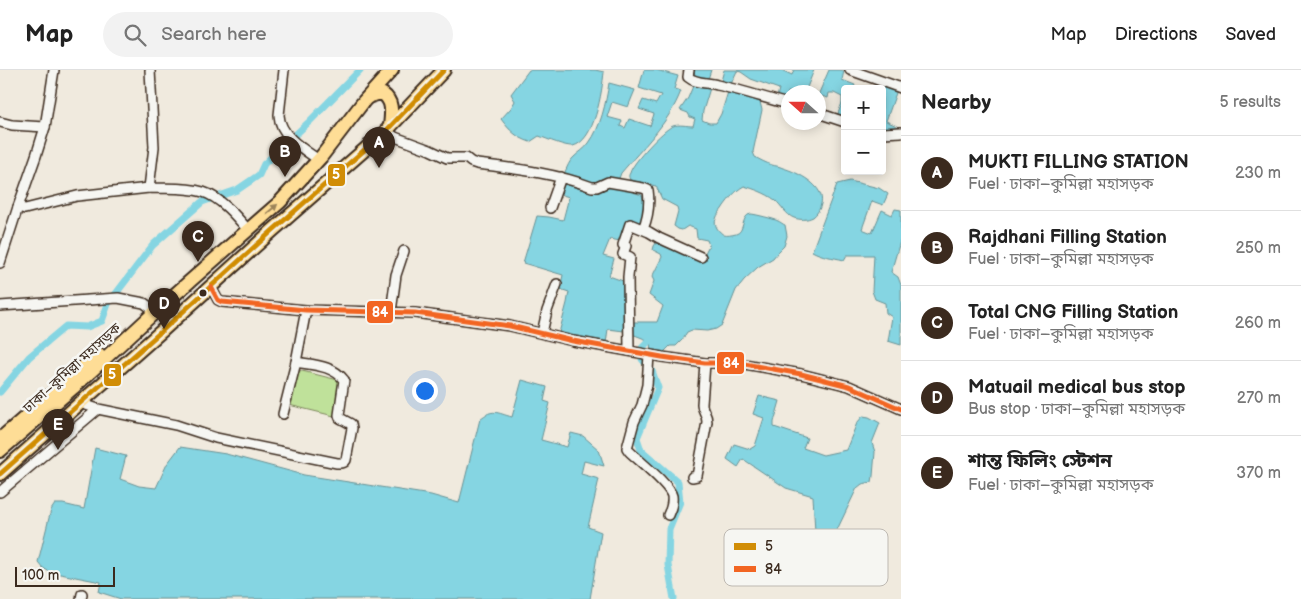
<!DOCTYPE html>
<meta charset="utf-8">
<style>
body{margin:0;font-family:"Balsamiq Sans","Noto Sans Bengali",sans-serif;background:#f2f2f2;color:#222}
.controls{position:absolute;right:15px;top:15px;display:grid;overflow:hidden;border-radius:5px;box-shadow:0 2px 12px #0003}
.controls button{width:45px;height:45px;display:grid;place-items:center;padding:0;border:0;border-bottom:1px solid #e0e0e0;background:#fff;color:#222;font:25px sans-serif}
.compass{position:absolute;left:781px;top:15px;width:45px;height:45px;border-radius:50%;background:#fff;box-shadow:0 2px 12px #0003;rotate:291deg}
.scale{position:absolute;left:15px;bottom:12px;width:100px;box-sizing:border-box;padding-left:5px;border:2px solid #3b2a1e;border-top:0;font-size:14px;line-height:18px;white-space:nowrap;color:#3b2a1e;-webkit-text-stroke:4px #f6f6f2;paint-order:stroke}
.you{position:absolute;left:424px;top:320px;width:18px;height:18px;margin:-12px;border:4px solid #fff;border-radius:50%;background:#1a73e8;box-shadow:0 0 0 8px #1a73e833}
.badge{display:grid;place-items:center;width:32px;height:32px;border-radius:50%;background:#3b2a1e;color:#fff;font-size:16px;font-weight:700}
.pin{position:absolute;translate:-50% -41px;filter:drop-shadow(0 1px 2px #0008)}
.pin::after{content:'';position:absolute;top:26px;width:18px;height:15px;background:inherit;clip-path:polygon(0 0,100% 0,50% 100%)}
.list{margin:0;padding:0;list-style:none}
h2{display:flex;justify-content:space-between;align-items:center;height:65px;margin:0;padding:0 20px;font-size:21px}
h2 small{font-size:16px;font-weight:400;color:#767676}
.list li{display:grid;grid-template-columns:32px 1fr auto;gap:15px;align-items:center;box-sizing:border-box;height:75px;padding:0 20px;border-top:1px solid #e0e0e0}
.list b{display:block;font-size:19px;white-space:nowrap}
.list p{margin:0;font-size:16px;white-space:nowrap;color:#767676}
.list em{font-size:16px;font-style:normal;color:#767676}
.icon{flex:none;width:28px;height:28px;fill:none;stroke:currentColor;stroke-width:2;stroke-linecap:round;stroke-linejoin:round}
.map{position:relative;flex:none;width:901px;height:529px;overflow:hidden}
header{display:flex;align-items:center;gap:30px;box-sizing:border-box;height:70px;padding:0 25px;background:#fff;border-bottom:1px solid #e0e0e0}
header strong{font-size:24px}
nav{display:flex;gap:28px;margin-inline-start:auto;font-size:18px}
.search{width:350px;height:45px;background:#f2f2f2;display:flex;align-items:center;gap:12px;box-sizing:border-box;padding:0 18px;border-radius:28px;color:#767676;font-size:19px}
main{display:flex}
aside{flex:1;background:#fff}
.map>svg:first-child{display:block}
</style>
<header>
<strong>Map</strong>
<div class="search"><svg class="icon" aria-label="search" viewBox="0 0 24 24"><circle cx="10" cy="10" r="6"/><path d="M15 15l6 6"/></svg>Search here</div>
<nav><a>Map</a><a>Directions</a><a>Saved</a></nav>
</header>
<main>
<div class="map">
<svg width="901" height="529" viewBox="0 0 901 529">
<rect width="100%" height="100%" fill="#f0eade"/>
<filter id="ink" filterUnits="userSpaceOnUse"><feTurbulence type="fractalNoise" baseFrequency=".02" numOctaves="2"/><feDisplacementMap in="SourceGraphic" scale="10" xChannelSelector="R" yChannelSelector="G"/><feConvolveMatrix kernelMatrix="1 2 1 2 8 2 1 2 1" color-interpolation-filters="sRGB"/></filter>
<g filter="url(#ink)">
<polygon fill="#bfe19a" stroke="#7d865c" points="298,300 342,311 334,346 289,335"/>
<g fill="#85d5e2" stroke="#679194">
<path d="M529 0H595L604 2C602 21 595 71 573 76 566 77 547 69 539 66L530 72C516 67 510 61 501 49L511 38 515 31 511 24Z"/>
<path d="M644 0H656L678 6 674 19 681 21C669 53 643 77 621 103L618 111 602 109 596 112H589L564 104C567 98 569 91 574 87 579 82 585 79 589 73 601 57 606 32 609 13L635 20 628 37 612 32 607 47 622 51 620 56 625 58 629 49 650 56 654 44 639 39 643 30 656 34 661 25 639 18Z"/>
<polygon points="695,0 711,0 708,9 706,11 695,6 694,4"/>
<polygon points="724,0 781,0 792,5 794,0 814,0 806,20 811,22 802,22 799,21 795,21 793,22 788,22 788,27 785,30 777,27 779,19 751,9 741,2 737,1 731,14 721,11"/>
<polygon points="829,0 839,0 844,1 842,10 855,15 853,19 845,19 845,43 843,48 837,46 842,33 842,27 834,23 829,23 828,28 821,26 819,31 819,23"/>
<polygon points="876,14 897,20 886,51 901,58 882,58 882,19 874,19"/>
<path d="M693 16 710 18 703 41 702 50 709 53H716L721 44 728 22 747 27 760 32 762 40 753 82 755 87C760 90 766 93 772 95 775 96 779 96 783 98 797 102 826 116 821 134 820 139 817 144 813 147 807 150 800 150 794 148 786 145 782 136 775 130 766 123 754 119 744 116 735 121 730 128 724 136 722 140 717 144 716 149 713 155 719 162 724 165 727 166 732 165 736 164 745 162 741 145 751 144 754 144 775 149 778 151 779 151 784 155 785 155L787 166 784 176 777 183 773 188 758 197 744 210 736 220 722 255 716 259 707 261 692 260 687 262 682 270 676 276H670L663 283 651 282 650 271 632 264V252H657L663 236 649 225 654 211 652 207 662 187 661 184 653 180 654 176 656 173 681 182 704 185 709 175 707 170 697 168 696 159 688 156 682 160 678 159 674 156 678 141 677 137 662 129 656 116 630 110C629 107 628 106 630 103 632 93 664 59 673 56 679 54 687 56 693 56L695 49 690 47 688 43 680 40 688 28Z"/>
<path d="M850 111 879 118 888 124 883 135 872 131 862 159 872 163 882 140 892 145 895 139 901 140V168L891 202 898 207 901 215V275L888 271 892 247 886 243 885 233 875 229 872 221 874 185H847L844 190C832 187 823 187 812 181L837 114Z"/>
<path d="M563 114C571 115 579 119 587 121 594 122 600 117 606 117 617 116 632 122 642 125L645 138 640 153 629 150 620 171 610 169 603 186 614 189 609 206 623 211 624 261 608 259 606 273 559 263 567 233 569 222 560 219 563 205 523 193 537 146 549 147 563 150 569 127 559 124Z"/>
<path d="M522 310 547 317 544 331 550 333 541 370 567 377 571 363 583 366 599 380 604 396 584 391 581 404 599 409 588 457 601 462 590 529H121L99 522 101 512 50 502 43 498 38 492 51 440 55 434H63L84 439 95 378 126 386 120 409 139 416 156 418 167 394 180 377 226 384 304 405 431 425 459 433 480 349C493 338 497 343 512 347Z"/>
<polygon points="759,326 780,331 774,352 774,357 807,368 803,378 823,385 846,380 857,353 863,346 869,347 880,353 872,373 875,382 873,406 872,412 862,414 857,418 836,462 832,469 815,462 813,426 786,418 743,389 738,397 727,389 734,374 750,379 755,376 764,348 753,344"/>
</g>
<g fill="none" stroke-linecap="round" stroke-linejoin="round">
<g stroke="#85d5e2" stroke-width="7">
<polyline points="654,266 642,278 642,289 652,301 658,318 637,368 641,380 678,412 680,432 669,459 668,495 674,529"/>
<polyline points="0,322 29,287 66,256 87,257 102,251 108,234 153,175 202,132 237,120 259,105 264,94 310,51 360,0"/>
</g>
<defs>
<g id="minor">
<polyline points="54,0 45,57 36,86 18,137 25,139 77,126 149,118"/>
<path d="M150 0 154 77 149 118C167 119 186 117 203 122 220 127 237 147 248 160"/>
<path d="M284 0 279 45C280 66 303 79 319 90"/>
<path d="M689 0 688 7C696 14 707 12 717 15 741 20 765 28 788 34"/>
<polyline points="850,0 901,18"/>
<polyline points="818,43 845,52"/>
<polyline points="0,52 12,55 45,57"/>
<path d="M386 61 395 67 430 80 447 88H466L471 92 477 94C517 99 555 103 592 117H597L608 112 643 118 648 120C650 134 648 147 643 159"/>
<polyline points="882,63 901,62"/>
<polyline points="550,138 561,107"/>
<polyline points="0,193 18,137"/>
<polyline points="211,217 218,230 222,232 306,240 415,243 510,256 573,271 662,287 705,293 739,293 801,304 849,316 901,339"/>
<polyline points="0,236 118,228 144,233 151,238"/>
<polyline points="391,242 396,205 404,181"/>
<polyline points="542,263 547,241 557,214"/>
<polyline points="629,281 628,207 630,187 623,184 626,176 623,175 630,154 649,162 659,168 701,187"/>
<path d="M649 285 647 315 642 335 634 352 627 378 629 381C639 391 669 414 672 426 673 434 671 439 668 445"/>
<path d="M80 333 98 339 176 355 216 368 337 393C341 393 344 394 346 390L352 358 351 354 340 348 339 345 344 310C333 295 312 295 296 292"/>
<polyline points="283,344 296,292 306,240"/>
<path d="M692 407 697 406 707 352C707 343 702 341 702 334L705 293"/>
<polyline points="0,422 98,339"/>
<polyline points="81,529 82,524"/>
</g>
<g id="highway">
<path d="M368 27 377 24H383C394 32 391 44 390 57"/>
<polyline points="0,369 98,284"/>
<polyline points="0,381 73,318 155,242 248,160 280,132 321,87 364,31 392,0"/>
<polyline points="0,404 164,259 272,161 386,61 444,0"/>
</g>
</defs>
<use href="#minor" stroke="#3b2a1e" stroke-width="12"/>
<use href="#highway" stroke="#3b2a1e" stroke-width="16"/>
<use href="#minor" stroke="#f6f6f2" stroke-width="9"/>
<use href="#highway" stroke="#fedd96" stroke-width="12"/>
<defs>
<polyline id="bus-1" points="0,404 164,259 272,161 386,61 444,0"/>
<polyline id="bus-2" points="211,217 218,230 222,232 306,240 415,243 510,256 573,271 662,287 705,293 739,293 801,304 849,316 901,339"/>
</defs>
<use href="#bus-1" stroke="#f6f6f2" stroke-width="9"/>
<use href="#bus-2" stroke="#f6f6f2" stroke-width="9"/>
<use href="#bus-1" stroke="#d18d06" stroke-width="5"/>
<use href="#bus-2" stroke="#f26522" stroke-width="5"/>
</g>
<defs><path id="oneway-solid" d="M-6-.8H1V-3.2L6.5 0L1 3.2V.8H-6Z" transform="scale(1.25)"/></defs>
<use fill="#9c845a" href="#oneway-solid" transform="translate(272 139) rotate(-40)"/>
</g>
<circle fill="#3b2a1e" stroke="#f6f6f2" stroke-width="2" cx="203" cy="223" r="4.5"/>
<g text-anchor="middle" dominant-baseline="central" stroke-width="5" stroke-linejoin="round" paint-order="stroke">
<g font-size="14" fill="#3b2a1e" stroke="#f6f6f2">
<text transform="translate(72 298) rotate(-42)">ঢাকা–কুমিল্লা মহাসড়ক</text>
</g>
</g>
<rect x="724" y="459" width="164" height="57" rx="8" fill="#f6f6f2" stroke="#beb9b2" stroke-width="1"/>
<rect x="734" y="473" width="22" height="7" fill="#d18d06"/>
<rect x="734" y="496" width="22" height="6" fill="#f26522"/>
<g font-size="14" fill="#3b2a1e">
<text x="765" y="481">5</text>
<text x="765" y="504">84</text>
</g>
<g stroke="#f6f6f2" stroke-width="2">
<rect x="327" y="93" width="19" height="24" rx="5" fill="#d18d06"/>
<rect x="366" y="230" width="28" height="24" rx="5" fill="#f26522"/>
<rect x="716" y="281" width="29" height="24" rx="5" fill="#f26522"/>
<rect x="103" y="293" width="19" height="24" rx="5" fill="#d18d06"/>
</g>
<g font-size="14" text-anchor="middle" font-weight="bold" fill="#fff">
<text x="336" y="109">5</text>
<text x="380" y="247">84</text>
<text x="731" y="298">84</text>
<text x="112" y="309">5</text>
</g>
</svg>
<div class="controls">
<button>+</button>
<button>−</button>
</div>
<svg class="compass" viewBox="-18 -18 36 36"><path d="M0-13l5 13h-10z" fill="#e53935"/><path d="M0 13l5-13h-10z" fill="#767676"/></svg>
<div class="scale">100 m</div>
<div class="you"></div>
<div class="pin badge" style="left:379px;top:98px">A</div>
<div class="pin badge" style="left:285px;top:107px">B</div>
<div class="pin badge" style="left:198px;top:192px">C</div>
<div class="pin badge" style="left:164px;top:259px">D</div>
<div class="pin badge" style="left:58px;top:380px">E</div>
</div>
<aside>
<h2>Nearby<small>5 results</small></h2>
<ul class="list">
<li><span class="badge">A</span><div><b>MUKTI FILLING STATION</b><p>Fuel · ঢাকা–কুমিল্লা মহাসড়ক</p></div><em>230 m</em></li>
<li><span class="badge">B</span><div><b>Rajdhani Filling Station</b><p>Fuel · ঢাকা–কুমিল্লা মহাসড়ক</p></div><em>250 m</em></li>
<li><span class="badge">C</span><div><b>Total CNG Filling Station</b><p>Fuel · ঢাকা–কুমিল্লা মহাসড়ক</p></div><em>260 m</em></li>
<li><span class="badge">D</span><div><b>Matuail medical bus stop</b><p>Bus stop · ঢাকা–কুমিল্লা মহাসড়ক</p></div><em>270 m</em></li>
<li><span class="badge">E</span><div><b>শান্ত ফিলিং স্টেশন</b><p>Fuel · ঢাকা–কুমিল্লা মহাসড়ক</p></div><em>370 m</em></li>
</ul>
</aside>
</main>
